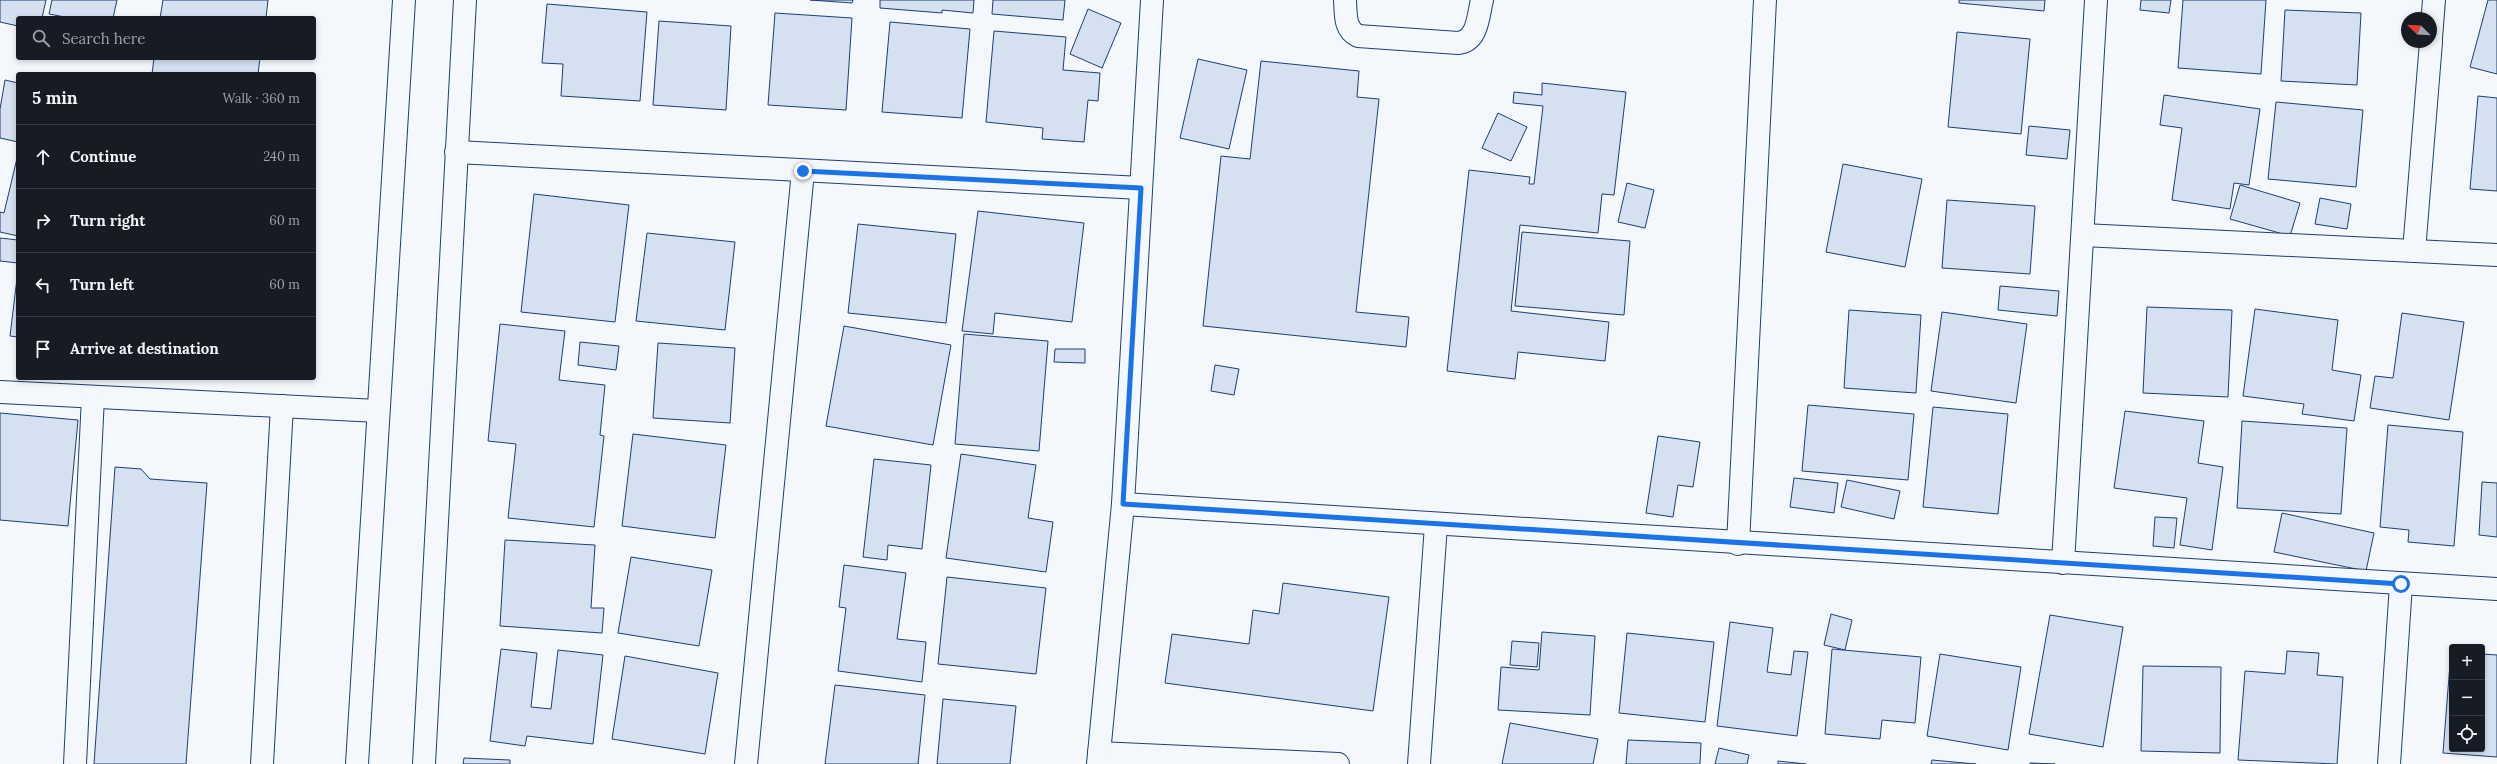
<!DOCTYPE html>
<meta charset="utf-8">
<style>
body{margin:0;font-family:Lora,serif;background:#20242c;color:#f1f3f6}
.controls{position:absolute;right:12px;bottom:12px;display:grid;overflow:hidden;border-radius:4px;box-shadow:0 2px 6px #0003}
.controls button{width:36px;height:36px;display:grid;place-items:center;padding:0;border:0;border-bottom:1px solid #363941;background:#171b24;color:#f1f3f6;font:20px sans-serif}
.compass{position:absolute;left:2401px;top:12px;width:36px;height:36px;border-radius:50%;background:#171b24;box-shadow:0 2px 6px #0003;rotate:294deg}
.stop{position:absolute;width:12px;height:12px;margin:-9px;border:3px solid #1a73e8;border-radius:50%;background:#fff}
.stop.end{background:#1a73e8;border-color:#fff;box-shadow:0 1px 4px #0008}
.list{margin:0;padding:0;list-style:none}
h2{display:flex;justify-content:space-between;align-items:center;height:52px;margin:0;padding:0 16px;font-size:17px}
h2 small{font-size:13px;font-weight:400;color:#9ea1a6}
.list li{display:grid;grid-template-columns:26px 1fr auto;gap:12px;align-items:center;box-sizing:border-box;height:64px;padding:0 16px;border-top:1px solid #363941}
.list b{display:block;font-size:15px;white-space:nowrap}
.list em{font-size:13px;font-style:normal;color:#9ea1a6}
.icon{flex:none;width:22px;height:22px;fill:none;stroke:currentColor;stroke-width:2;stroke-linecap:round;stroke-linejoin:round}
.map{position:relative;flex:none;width:2497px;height:764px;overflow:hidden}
.search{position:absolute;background:#171b24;box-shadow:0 2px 6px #0003;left:16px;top:16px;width:300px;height:44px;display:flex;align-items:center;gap:10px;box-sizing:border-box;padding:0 14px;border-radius:4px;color:#9ea1a6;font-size:15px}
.panel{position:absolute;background:#171b24;box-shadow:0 2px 6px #0003;left:16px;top:72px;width:300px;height:308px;border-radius:4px}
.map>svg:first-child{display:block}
</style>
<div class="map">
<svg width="2497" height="764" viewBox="0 0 2497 764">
<rect width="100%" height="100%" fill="#f4f7fb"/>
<g fill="#d5e0f0" stroke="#1d3f73">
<polygon points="0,0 46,0 42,18 18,18 18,26 0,22"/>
<polygon points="52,0 117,0 113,18 70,18 49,14"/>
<polygon points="163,0 268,0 266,18 160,18"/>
<polygon points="810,0 853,0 852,3"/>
<polygon points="880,0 974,0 973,13 942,10 942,13 880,8"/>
<polygon points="993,0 1065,0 1063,20 992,14"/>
<polygon points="1959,0 2045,0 2044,11 1959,3"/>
<polygon points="2141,0 2171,0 2169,13 2140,10"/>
<polygon points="2183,0 2266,0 2261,74 2178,68"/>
<polygon points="2488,0 2497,0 2497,74 2470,67"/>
<polygon points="547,4 647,12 640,101 561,96 563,64 542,63"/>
<polygon points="1088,9 1121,23 1102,68 1070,54"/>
<polygon points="2285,10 2361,13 2357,85 2281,81"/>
<polygon points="775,13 852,18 846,110 768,105"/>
<polygon points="659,21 731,26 726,110 653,105"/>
<polygon points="890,22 970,29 962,118 882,112"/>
<polygon points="994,31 1066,37 1063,70 1100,73 1098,101 1088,100 1084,142 1042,139 1043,128 986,122"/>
<polygon points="1957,32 2030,39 2021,134 1948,127"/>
<polygon points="154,58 260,58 258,74 152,74"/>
<polygon points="1198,59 1247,70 1229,149 1180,138"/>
<polygon points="1261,61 1359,71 1357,97 1379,99 1356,312 1409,317 1406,347 1203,326 1221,156 1250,159"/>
<polygon points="5,80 18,83 18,142 0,138 0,109"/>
<polygon points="1542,83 1626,92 1614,195 1602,194 1598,233 1520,225 1511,311 1609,322 1605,361 1518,352 1515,379 1447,371 1469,170 1530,177 1529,184 1534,184 1543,106 1513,103 1514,92 1542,95"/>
<polygon points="2164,95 2260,109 2249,185 2234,183 2230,209 2172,200 2182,128 2160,125"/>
<polygon points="2478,96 2497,98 2497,191 2470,189"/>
<polygon points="2276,102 2363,110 2356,187 2268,179"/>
<polygon points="1498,113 1527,127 1511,161 1482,148"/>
<polygon points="2029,126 2070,130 2067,159 2026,155"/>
<polygon points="18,154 18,236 0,232 0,212 4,213"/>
<polygon points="1843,164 1922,179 1905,267 1826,252"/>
<polygon points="1627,183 1654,190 1645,228 1618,222"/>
<polygon points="2240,185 2300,203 2290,236 2230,219"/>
<polygon points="534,194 629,205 615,322 521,312"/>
<polygon points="2320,198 2351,204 2347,229 2315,224"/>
<polygon points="1947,200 2035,206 2030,274 1942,268"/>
<polygon points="978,211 1084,223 1072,322 995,313 993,334 962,331"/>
<polygon points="858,224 956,234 946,323 848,313"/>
<polygon points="1522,232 1630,241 1624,315 1515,306"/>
<polygon points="647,233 735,242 725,330 636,321"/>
<polygon points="0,238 18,240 18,263 0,261"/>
<polygon points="18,270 18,337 10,336"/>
<polygon points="2000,286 2059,291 2057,316 1998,310"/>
<polygon points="2147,307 2232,310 2228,397 2143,393"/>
<polygon points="2255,309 2338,320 2332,370 2361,375 2354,421 2302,414 2304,404 2243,396"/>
<polygon points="1849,310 1921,315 1916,393 1844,388"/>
<polygon points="1942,312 2027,324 2016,403 1931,391"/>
<polygon points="2402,313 2464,322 2449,420 2370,408 2375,376 2393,378"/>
<polygon points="500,324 565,331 559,380 605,385 600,435 604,436 594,527 508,518 516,444 488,441"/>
<polygon points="844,326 951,345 933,445 826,426"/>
<polygon points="964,334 1048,341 1039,451 955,444"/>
<polygon points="580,342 619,346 616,370 578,365"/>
<polygon points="658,343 735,348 730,423 653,418"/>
<polygon points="1055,349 1085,349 1085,363 1054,362"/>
<polygon points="1215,365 1239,369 1234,395 1211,391"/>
<polygon points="1808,405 1914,414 1908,480 1802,471"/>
<polygon points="1933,407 2008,414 1998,514 1923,507"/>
<polygon points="2125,411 2204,421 2198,463 2223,467 2212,550 2180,545 2187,498 2114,488"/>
<polygon points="0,413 78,420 68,526 0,520"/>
<polygon points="2242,421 2347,428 2341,514 2237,508"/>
<polygon points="2388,425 2463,432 2454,546 2408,542 2409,530 2380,527"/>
<polygon points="633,434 726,445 715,538 622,526"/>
<polygon points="1658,436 1700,442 1693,487 1678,485 1673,517 1646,513"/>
<polygon points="961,454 1036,465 1028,518 1053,522 1046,572 946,558"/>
<polygon points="874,459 931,465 922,549 888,545 887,560 863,557"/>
<polygon points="115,467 141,469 150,479 207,483 186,764 94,764"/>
<polygon points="1794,478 1838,483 1834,513 1790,507"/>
<polygon points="1847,480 1900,491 1894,519 1841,507"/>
<polygon points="2482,482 2497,483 2497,537 2479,535"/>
<polygon points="2282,513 2374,533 2366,571 2274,552"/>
<polygon points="2155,517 2177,518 2174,548 2153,546"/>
<polygon points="505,540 595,545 591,608 604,608 602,633 500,626"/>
<polygon points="631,557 712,570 699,646 618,633"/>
<polygon points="844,565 906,573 897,639 926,642 922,682 838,671 846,608 839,607"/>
<polygon points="947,577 1046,588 1036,674 938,664"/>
<polygon points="1283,583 1389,597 1373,711 1165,683 1172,634 1249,644 1253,610 1279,614"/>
<polygon points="1831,614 1852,620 1845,650 1824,645"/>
<polygon points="2050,615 2123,627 2103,747 2029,734"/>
<polygon points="1730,622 1773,628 1767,672 1791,675 1794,651 1808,652 1797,736 1717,726"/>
<polygon points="1542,632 1595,636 1590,715 1498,710 1501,667 1539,670"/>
<polygon points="1627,633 1714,642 1705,722 1619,713"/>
<polygon points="1512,641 1539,643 1537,667 1510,665"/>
<polygon points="501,649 537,653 531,707 551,709 558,650 603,655 593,744 527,736 525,746 490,741"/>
<polygon points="1832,649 1921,657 1915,723 1882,720 1880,739 1825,734"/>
<polygon points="2287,651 2319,653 2317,675 2343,677 2337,764 2238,760 2245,671 2285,674"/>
<polygon points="2451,651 2452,749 2482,749 2482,654 2497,655 2497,757 2443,753"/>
<polygon points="1940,654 2021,667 2008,750 1927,736"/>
<polygon points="625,656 718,673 705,754 612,739"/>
<polygon points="2143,666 2221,667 2220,753 2141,751"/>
<polygon points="835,685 925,695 918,764 825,764"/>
<polygon points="943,699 1016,706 1010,764 937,764"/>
<polygon points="1510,723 1598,739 1593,764 1502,764"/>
<polygon points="1628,740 1701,743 1700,764 1626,764"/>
<polygon points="1719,748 1749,755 1747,764 1715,764"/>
<polygon points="464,758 510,760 510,764 463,764"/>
<polygon points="1932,760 1976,764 1931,764"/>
<polygon points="1778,761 1806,764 1778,764"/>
<polygon points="2030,763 2055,764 2030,764"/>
</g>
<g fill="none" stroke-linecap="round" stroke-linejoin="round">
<defs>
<g id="minor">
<path d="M1345 0C1346 14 1344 29 1358 36L1458 43C1478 41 1478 16 1482 0"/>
<polyline points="2431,38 2434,0"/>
<polyline points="456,152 1141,188"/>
<polyline points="2083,235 2497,255"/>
<polyline points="2414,251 2431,42"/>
<polyline points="0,392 378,411"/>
<polyline points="1123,504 2497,589"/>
<polyline points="1738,544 1765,0"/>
<polyline points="2063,563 2096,0"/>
<polyline points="1099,753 1338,764"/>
<polyline points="75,764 93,397"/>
<polyline points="262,764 282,406"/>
<polyline points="746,764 803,171"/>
<polyline points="1098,764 1123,504 1152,0"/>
<polyline points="1419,764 1436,525"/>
<polyline points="2389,764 2401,584"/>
</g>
<g id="major">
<polyline points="357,764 404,0"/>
<polyline points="424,764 465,0"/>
</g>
</defs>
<use href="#minor" stroke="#1d3f73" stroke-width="24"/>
<use href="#major" stroke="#1d3f73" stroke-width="24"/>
<use href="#minor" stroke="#f4f7fb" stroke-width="22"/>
<use href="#major" stroke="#f4f7fb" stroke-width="22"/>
</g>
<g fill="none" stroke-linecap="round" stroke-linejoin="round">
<polyline stroke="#1a73e8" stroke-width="5" points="803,171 1141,188 1123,504 2401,584"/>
</g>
</svg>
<div class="controls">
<button>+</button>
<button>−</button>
<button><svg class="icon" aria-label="locate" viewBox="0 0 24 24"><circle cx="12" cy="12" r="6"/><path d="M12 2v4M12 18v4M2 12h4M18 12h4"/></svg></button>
</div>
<svg class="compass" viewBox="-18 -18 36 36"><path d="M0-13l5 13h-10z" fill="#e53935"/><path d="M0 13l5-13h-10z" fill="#9ea1a6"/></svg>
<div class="stop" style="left:2401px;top:584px"></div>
<div class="stop end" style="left:803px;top:171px"></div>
<div class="search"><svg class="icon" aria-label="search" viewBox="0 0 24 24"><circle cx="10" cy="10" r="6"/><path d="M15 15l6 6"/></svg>Search here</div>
<section class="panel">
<h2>5 min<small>Walk · 360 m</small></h2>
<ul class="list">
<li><svg class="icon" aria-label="ahead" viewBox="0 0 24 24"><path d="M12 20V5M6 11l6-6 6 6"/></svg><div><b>Continue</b></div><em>240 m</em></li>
<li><svg class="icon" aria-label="right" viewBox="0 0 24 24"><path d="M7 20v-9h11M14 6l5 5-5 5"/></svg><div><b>Turn right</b></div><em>60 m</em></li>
<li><svg class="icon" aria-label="left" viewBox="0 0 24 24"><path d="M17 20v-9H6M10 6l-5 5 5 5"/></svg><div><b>Turn left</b></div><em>60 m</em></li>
<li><svg class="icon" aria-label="arrive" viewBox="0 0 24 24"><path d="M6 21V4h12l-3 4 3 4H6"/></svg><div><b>Arrive at destination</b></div></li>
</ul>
</section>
</div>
